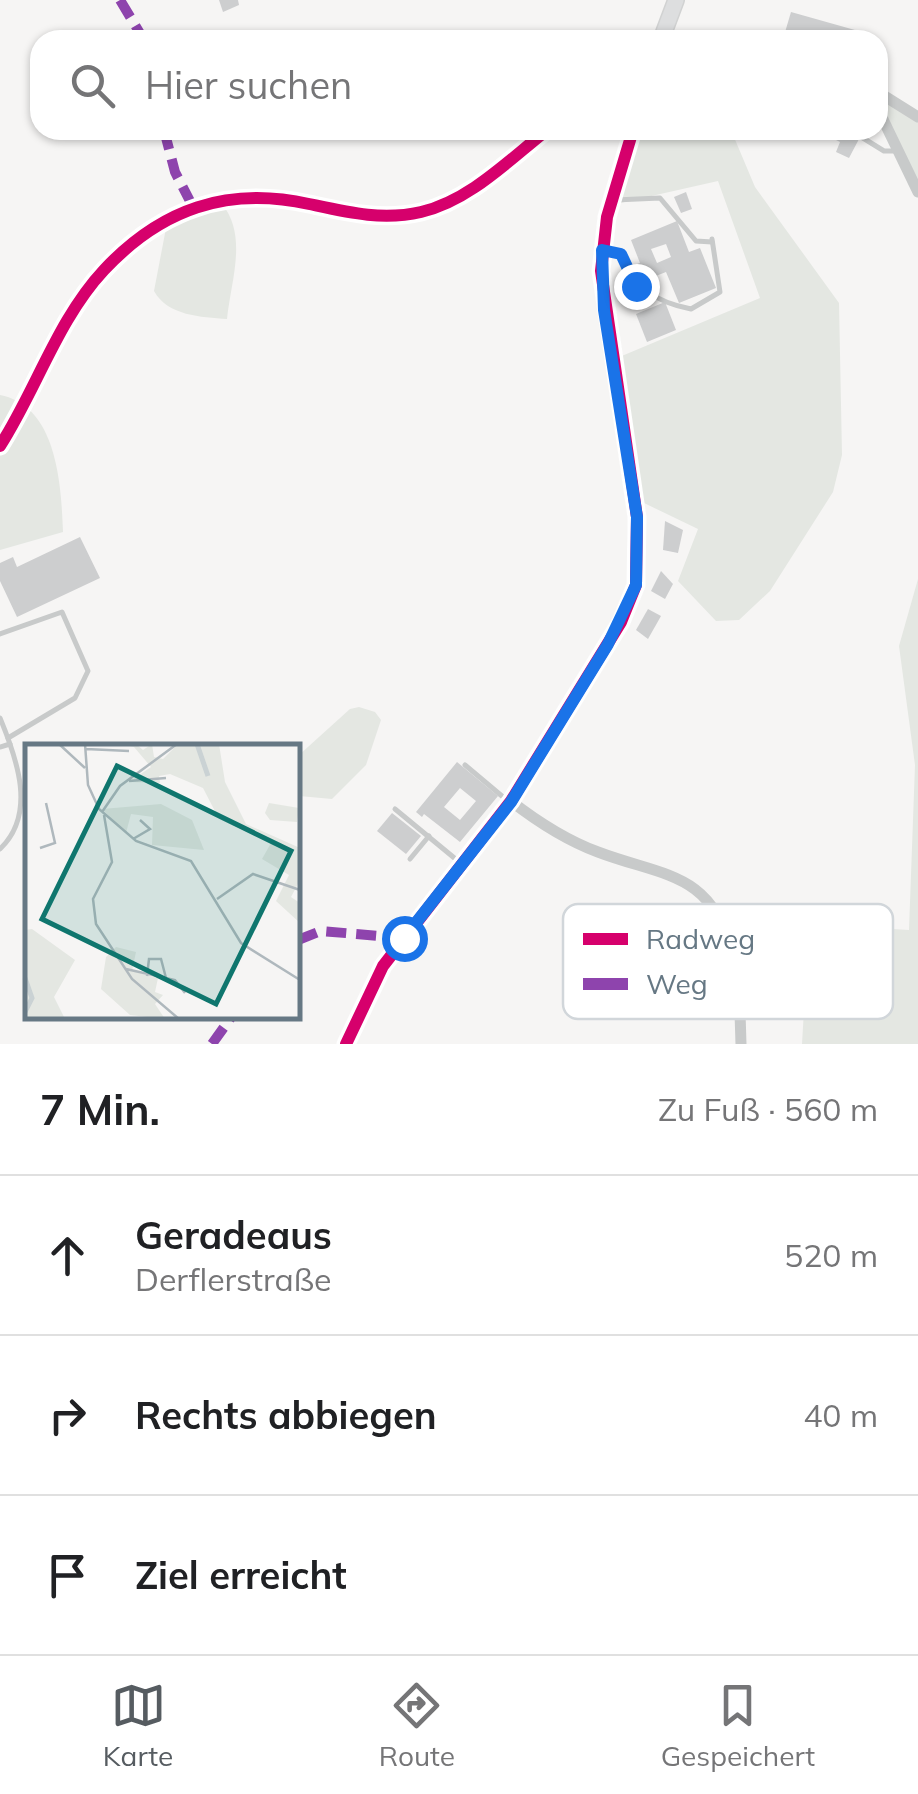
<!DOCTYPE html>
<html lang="de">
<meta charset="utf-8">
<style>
body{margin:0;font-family:Mulish,sans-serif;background:#f2f2f2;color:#202124}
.stop{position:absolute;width:30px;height:30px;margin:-22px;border:8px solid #1a73e8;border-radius:50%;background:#fff}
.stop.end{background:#1a73e8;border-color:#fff;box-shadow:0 2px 10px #0008}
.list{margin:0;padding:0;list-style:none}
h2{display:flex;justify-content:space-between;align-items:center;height:130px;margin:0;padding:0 40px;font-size:42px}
h2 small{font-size:32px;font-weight:400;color:#757577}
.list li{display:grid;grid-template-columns:65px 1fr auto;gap:30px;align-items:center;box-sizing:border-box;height:160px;padding:0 40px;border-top:2px solid #e0e0e0}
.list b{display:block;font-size:38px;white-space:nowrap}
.list p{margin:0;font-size:32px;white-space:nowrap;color:#757577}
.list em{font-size:32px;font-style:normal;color:#757577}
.icon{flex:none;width:55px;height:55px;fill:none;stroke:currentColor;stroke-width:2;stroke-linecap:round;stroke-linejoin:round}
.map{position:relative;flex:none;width:918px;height:1044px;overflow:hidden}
.search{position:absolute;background:#fff;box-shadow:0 2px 8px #0004;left:30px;right:30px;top:30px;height:110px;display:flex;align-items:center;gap:25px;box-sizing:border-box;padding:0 35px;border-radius:30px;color:#757577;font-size:38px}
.sheet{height:610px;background:#fff}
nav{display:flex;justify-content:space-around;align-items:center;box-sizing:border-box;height:140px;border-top:2px solid #e0e0e0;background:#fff;font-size:28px;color:#757577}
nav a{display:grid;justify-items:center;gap:5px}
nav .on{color:#565c61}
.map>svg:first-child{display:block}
</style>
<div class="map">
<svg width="918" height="1044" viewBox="0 0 918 1044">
<rect width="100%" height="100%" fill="#f6f5f4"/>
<g fill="#e4e7e2">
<polygon points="878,96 918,121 918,196 878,116"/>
<polygon points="638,130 731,130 755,187 839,303 842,455 833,492 770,591 739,620 716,621 678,581 698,529 644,503 617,358 760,298 718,181 616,204"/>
<path d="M222 204C248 236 231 280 227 319 201 317 168 316 154 291L167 223Z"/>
<path d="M0 395C57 406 61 484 63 532L0 550Z"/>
<polygon points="918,579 918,1044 802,1044 809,924 909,930 915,765 899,646"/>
<polygon points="359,707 375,712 381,720 366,765 332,799 299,796 298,756 350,709"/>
</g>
<g fill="#cdcecf" fill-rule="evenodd">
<polygon points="219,0 238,0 239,5 223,12"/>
<polygon points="791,12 862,32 860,40 783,39"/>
<polygon points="816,130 842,130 859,139 849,158 836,152 840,142"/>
<polygon points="686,192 692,209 681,213 674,197"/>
<path d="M677 221 689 252 700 248 716 288 679 303 666 272 638 283 631 266 640 263 631 240ZM666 244 671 257 657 263 651 249Z"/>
<polygon points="665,302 676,330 647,342 636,314"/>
<polygon points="665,521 683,530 678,553 663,550"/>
<polygon points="80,537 100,578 17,617 0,581 0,563 13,557 17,567"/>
<polygon points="661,571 673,584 665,599 651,591"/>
<polygon points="648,609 661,616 648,639 636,630"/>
<path d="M457 762 498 796 460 842 424 814 422 817 416 812ZM460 788 476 801 460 820 444 807Z"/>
<polygon points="392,813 421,836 406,854 377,831"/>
</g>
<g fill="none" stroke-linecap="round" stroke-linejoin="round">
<defs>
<g id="secondary">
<polyline points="661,40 676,0"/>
<polyline points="346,1044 383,966 511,801 621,622 636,585 637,517 601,271 607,217 633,130"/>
</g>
</defs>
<use href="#secondary" stroke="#d1d2d2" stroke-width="18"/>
<g stroke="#c8caca" stroke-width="5">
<polyline points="850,130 884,151 896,151"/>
<polyline points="615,200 660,198 696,241 712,242"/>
<path d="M604 250 621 254C633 287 655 302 691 309L720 292 712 239"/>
<polyline points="0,634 62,612 88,671 75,698 8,738"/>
<path d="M0 718C17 759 37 814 0 849"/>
<polyline points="0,747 10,744"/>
<polyline points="465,765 509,802"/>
<polyline points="395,809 458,861"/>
<polyline points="410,859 429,836"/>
</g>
<g stroke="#c8caca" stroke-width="11">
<polyline points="661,38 685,40"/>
<polyline points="878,92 918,117"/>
<polyline points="878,109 918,192"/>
<path d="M0 446C36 390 58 319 104 270 161 209 227 186 309 204 346 212 382 221 421 212 469 201 509 160 547 130"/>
<path d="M511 801C538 822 566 840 598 852 664 877 710 871 732 951 740 981 740 1014 741 1044"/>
</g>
<use href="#secondary" stroke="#dddedf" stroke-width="15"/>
<g stroke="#8e44ad" stroke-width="10" stroke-dasharray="20 10" stroke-linecap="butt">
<polyline points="120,0 144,40"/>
<polyline points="164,130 175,172 192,205"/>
<polyline points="298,940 321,931 404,938"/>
<polyline points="212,1044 232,1016"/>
</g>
<defs>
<g id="cycleway">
<path d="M0 446C36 390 58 319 104 270 161 209 227 186 309 204 346 212 382 221 421 212 469 201 509 160 547 130"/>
<polyline points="346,1044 383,966 511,801 621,622 636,585 637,517 601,271 607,217 633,130"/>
</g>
</defs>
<use href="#cycleway" stroke="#fff" stroke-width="19"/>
<use href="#cycleway" stroke="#d6006c" stroke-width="12"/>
</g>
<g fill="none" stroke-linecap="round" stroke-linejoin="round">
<polyline stroke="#1a73e8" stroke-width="12" points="404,938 511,802 608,644 636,585 637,517 604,310 602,250 621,254 636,286"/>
</g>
<g transform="translate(25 744)">
<rect width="275" height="275" fill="#f6f5f4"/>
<path d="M96 0H111L118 6 127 0 129 13 138 15 153 0H194L200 38 221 80 275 104V136L266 153 275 159V179L251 157 264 131 237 115 246 99 194 75 178 44 145 30 134 32 135 39 104 38 126 23 109 3ZM244 59 274 64 272 78 245 76 240 69ZM136 60 167 76 179 106 127 101 128 73 106 70 101 89 77 65ZM7 185 50 216 29 253 40 275H0V186ZM91 203 111 208 107 227 133 234 130 248 138 251 130 260 140 275 105 271 76 245 81 213Z" fill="#e4e7e2"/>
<path fill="none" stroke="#cad2d4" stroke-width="5" d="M172 0 183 32M0 234 7 254 0 268"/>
<path fill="none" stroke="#afb8bd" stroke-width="2.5" d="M34 0 60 24M60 0 63 41 74 65 111 97 166 117 216 199 275 236M61 5 104 7M104 37 141 34M77 68 95 42 152 0M79 71 87 118 68 155 71 180 107 235 154 275M108 95 125 85 115 76M15 104 30 99 21 59M192 155 228 130 275 146M101 225 150 236 160 249M122 232 124 215H136L141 234"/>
<path fill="#0f766e" fill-opacity="0.15" stroke="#0f766e" stroke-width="5" d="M92 22 266 107 191 260 17 175Z"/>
<rect width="275" height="275" fill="none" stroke="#667884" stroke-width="5"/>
</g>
<rect x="563" y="904" width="330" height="115" rx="15" fill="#fff" stroke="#d1d6da" stroke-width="2.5"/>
<rect x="583" y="933" width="45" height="12" fill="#d6006c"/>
<rect x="583" y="978" width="45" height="12" fill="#8e44ad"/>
<g font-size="28" fill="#667884">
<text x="646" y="949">Radweg</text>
<text x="646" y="994">Weg</text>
</g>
</svg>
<div class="stop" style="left:404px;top:938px"></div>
<div class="stop end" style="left:636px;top:286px"></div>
<div class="search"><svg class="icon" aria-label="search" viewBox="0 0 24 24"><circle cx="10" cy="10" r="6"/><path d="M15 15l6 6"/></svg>Hier suchen</div>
</div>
<section class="sheet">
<h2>7 Min.<small>Zu Fuß · 560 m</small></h2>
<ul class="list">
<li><svg class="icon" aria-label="ahead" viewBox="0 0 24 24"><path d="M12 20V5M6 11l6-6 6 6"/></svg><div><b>Geradeaus</b><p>Derflerstraße</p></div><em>520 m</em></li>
<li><svg class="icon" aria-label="right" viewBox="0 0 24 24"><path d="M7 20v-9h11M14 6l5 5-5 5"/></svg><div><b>Rechts abbiegen</b></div><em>40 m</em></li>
<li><svg class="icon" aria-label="arrive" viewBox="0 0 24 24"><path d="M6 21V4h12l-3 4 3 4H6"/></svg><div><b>Ziel erreicht</b></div></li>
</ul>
</section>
<nav>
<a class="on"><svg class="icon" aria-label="map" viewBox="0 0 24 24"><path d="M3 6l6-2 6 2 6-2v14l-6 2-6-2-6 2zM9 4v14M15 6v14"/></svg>Karte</a>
<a><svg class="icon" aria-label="directions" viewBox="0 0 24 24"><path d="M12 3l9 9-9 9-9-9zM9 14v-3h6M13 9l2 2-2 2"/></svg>Route</a>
<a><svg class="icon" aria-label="saved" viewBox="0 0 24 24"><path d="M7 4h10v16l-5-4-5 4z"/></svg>Gespeichert</a>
</nav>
